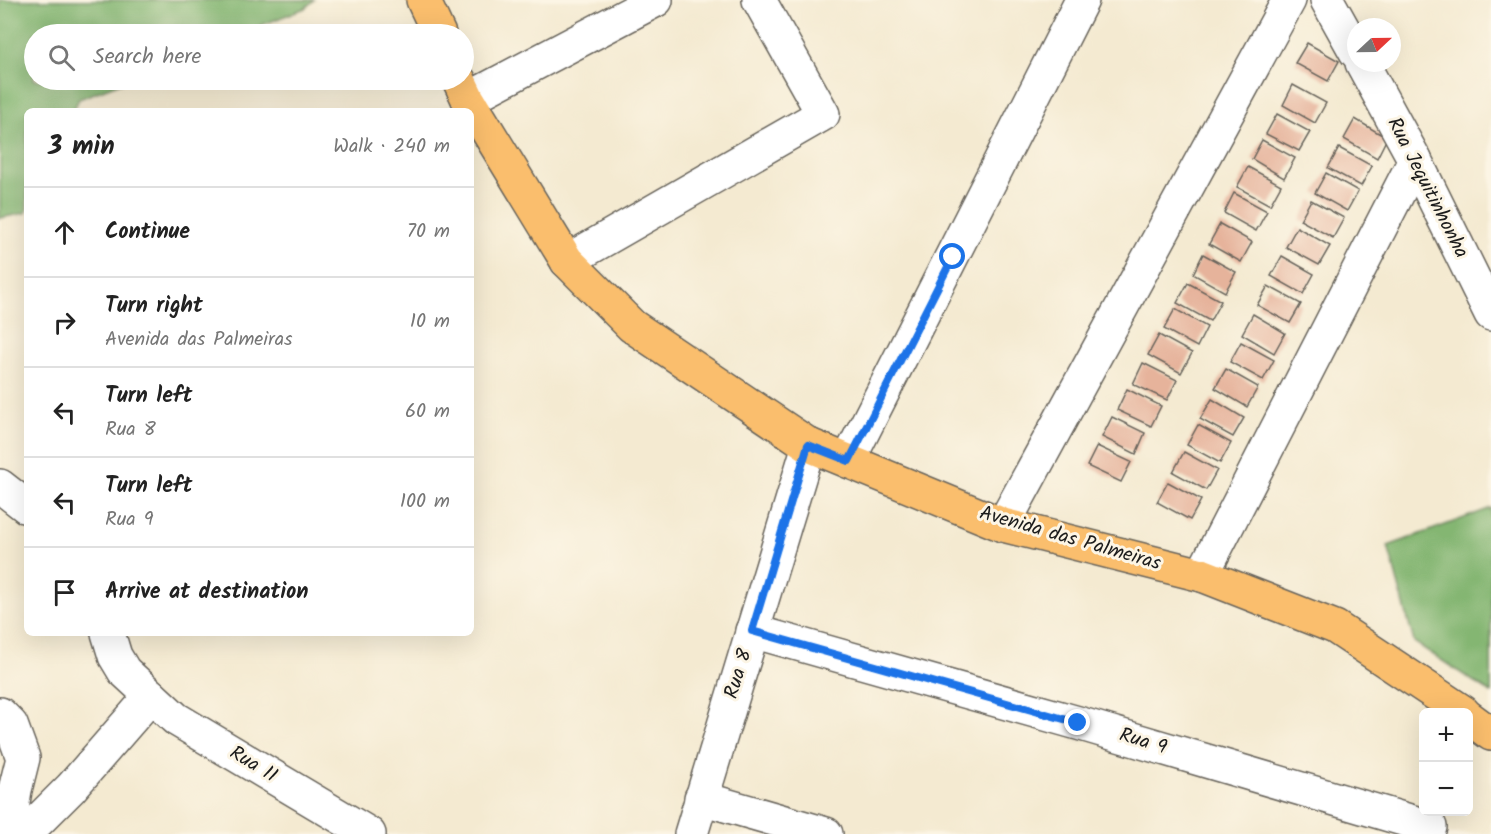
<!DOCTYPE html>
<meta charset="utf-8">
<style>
body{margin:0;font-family:Kalam,sans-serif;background:#f2f2f2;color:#222}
.controls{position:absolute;right:18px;bottom:18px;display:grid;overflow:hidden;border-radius:9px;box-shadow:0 6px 24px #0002}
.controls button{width:54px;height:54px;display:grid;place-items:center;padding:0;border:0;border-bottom:2px solid #e0e0e0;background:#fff;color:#222;font:30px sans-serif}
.compass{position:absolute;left:1347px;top:18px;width:54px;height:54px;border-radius:50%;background:#fff;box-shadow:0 6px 24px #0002;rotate:68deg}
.stop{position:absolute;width:18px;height:18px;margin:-14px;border:4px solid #1a73e8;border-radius:50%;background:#fff}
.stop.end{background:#1a73e8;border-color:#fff;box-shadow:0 2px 6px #0008}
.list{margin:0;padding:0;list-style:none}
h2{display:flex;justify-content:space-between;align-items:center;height:78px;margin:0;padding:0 24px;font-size:26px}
h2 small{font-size:20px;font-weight:400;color:#767676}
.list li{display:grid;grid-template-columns:39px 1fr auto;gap:18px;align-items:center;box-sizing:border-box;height:90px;padding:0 24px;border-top:2px solid #e0e0e0}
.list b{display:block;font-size:22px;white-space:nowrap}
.list p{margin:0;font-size:20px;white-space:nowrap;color:#767676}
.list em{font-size:20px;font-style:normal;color:#767676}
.icon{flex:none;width:33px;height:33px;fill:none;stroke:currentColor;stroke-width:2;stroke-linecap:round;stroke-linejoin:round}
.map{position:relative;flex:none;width:1491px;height:834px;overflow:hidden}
.search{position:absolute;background:#fff;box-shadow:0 6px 24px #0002;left:24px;top:24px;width:450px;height:66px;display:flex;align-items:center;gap:15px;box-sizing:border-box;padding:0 21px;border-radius:33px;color:#767676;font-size:22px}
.panel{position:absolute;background:#fff;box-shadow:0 6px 24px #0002;left:24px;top:108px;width:450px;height:528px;border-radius:9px}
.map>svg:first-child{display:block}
</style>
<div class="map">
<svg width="1491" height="834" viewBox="0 0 1491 834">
<rect width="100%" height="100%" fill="#fcf5e5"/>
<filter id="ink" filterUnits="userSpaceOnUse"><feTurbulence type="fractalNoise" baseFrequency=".0167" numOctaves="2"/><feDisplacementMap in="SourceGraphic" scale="12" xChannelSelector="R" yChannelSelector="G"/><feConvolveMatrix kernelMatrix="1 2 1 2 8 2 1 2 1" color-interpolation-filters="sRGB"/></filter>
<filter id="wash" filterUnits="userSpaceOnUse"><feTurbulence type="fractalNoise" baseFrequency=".008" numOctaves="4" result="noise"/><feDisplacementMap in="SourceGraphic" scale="24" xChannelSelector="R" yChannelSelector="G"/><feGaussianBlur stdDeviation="1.35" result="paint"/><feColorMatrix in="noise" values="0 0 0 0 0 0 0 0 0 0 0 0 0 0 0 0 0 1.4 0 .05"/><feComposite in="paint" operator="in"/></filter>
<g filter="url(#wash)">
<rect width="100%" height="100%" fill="#f4ead1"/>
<g fill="#84b672" stroke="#506947" stroke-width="1.5">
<polygon points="0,0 314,0 305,8 239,34 34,34 34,80 128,80 79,99 73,111 27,111 27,209 25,213 0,218"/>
<polygon points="1491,508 1491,693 1414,642 1388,546"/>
</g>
<g id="blocks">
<g fill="#e6b39b">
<polygon points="1307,43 1339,61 1328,81 1295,63"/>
<polygon points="1293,85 1326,103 1315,123 1283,105"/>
<polygon points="1277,114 1310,132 1299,151 1266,134"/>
<polygon points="1355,119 1387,138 1377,158 1344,139"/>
<polygon points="1262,140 1295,158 1284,178 1252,159"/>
<polygon points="1339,148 1372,166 1361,186 1328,168"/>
<polygon points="1248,167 1281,185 1270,205 1237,187"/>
<polygon points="1326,173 1358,191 1347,211 1315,193"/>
<polygon points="1234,193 1267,211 1256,231 1224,213"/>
<polygon points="1311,200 1344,218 1333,238 1300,220"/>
<polygon points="1220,224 1252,242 1241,262 1209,244"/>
<polygon points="1297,227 1330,246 1319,265 1286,247"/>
<polygon points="1203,254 1236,272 1225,292 1193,274"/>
<polygon points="1282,256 1314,274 1303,294 1271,276"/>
<polygon points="1188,283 1221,301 1210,321 1177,303"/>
<polygon points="1268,286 1301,304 1290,323 1257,305"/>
<polygon points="1175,309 1207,327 1197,347 1164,329"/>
<polygon points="1253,314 1285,333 1274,353 1242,334"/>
<polygon points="1159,335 1192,353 1181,373 1148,355"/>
<polygon points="1241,342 1274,360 1263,380 1230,362"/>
<polygon points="1143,363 1177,380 1167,400 1133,384"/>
<polygon points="1226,369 1258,387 1247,407 1215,388"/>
<polygon points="1127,389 1161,406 1151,426 1117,410"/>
<polygon points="1212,399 1244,418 1233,437 1200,419"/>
<polygon points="1112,417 1145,433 1136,454 1102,437"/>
<polygon points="1198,425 1231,443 1220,463 1187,445"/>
<polygon points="1097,446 1131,462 1121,482 1087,466"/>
<polygon points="1184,452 1217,470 1206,490 1173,472"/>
<polygon points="1168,482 1201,500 1190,520 1157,502"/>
</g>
</g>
</g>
<g filter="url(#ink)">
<use href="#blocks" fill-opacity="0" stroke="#68645b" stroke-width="1.5"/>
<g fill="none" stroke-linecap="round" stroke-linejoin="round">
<defs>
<g id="minor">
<polyline points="1327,0 1356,52"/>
<polyline points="1362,63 1415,160 1491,314"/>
<polyline points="468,99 656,0"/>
<polyline points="567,261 823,114 759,0"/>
<polyline points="848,461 1082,0"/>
<polyline points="0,486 27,507"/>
<polyline points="1003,525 1289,0"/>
<polyline points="1202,575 1415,160"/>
<polyline points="752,631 1078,723 1430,827"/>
<polyline points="108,633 115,656 124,671 176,719 369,834"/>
<polyline points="0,714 11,725 23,758 15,790 8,834"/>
<polyline points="701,798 826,834"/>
<polyline points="25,834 71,788 151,696"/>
<polyline points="691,834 809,445"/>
</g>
<g id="major">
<polyline points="423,0 439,34"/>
<polyline points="459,80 468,99 567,261 632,326 809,445 1003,525 1202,575 1335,627 1463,712"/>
<polyline points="1468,717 1491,734"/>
</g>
</defs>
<use href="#minor" stroke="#68645b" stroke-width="36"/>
<use href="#major" stroke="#68645b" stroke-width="36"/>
<use href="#minor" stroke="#fff" stroke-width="33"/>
<use href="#major" stroke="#fabe6d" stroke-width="33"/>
</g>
</g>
<g fill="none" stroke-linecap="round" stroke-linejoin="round" filter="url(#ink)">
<polyline stroke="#1a73e8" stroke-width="8" points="953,257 849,461 808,445 752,631 1078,723"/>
</g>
<g text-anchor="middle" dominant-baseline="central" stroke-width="6" stroke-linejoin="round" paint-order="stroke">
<g font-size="20" fill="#1c1c1c" stroke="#fcf5e5">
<text transform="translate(1427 188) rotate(63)">Rua Jequitinhonha</text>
<text transform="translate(1070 539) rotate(16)">Avenida das Palmeiras</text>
<text transform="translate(739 674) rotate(-73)">Rua 8</text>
<text transform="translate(1143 742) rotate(17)">Rua 9</text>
<text transform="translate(253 765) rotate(31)">Rua 11</text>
</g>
</g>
</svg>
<div class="controls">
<button>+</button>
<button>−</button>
</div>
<svg class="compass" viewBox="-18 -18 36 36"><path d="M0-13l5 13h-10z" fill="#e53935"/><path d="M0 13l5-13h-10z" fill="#767676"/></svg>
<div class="stop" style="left:953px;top:257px"></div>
<div class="stop end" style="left:1078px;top:723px"></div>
<div class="search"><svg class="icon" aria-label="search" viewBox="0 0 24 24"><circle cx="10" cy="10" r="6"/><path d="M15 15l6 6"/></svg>Search here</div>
<section class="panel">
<h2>3 min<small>Walk · 240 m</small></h2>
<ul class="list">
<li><svg class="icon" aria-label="ahead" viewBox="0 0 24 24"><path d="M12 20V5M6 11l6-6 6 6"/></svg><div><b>Continue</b></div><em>70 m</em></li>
<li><svg class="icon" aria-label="right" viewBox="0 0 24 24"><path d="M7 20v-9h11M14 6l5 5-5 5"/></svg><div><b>Turn right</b><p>Avenida das Palmeiras</p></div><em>10 m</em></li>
<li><svg class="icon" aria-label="left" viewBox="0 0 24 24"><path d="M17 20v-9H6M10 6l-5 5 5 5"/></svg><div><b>Turn left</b><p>Rua 8</p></div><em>60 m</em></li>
<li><svg class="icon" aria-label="left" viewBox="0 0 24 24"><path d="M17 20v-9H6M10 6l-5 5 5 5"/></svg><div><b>Turn left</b><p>Rua 9</p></div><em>100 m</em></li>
<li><svg class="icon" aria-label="arrive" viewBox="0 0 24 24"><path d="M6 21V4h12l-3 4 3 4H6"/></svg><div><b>Arrive at destination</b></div></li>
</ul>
</section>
</div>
